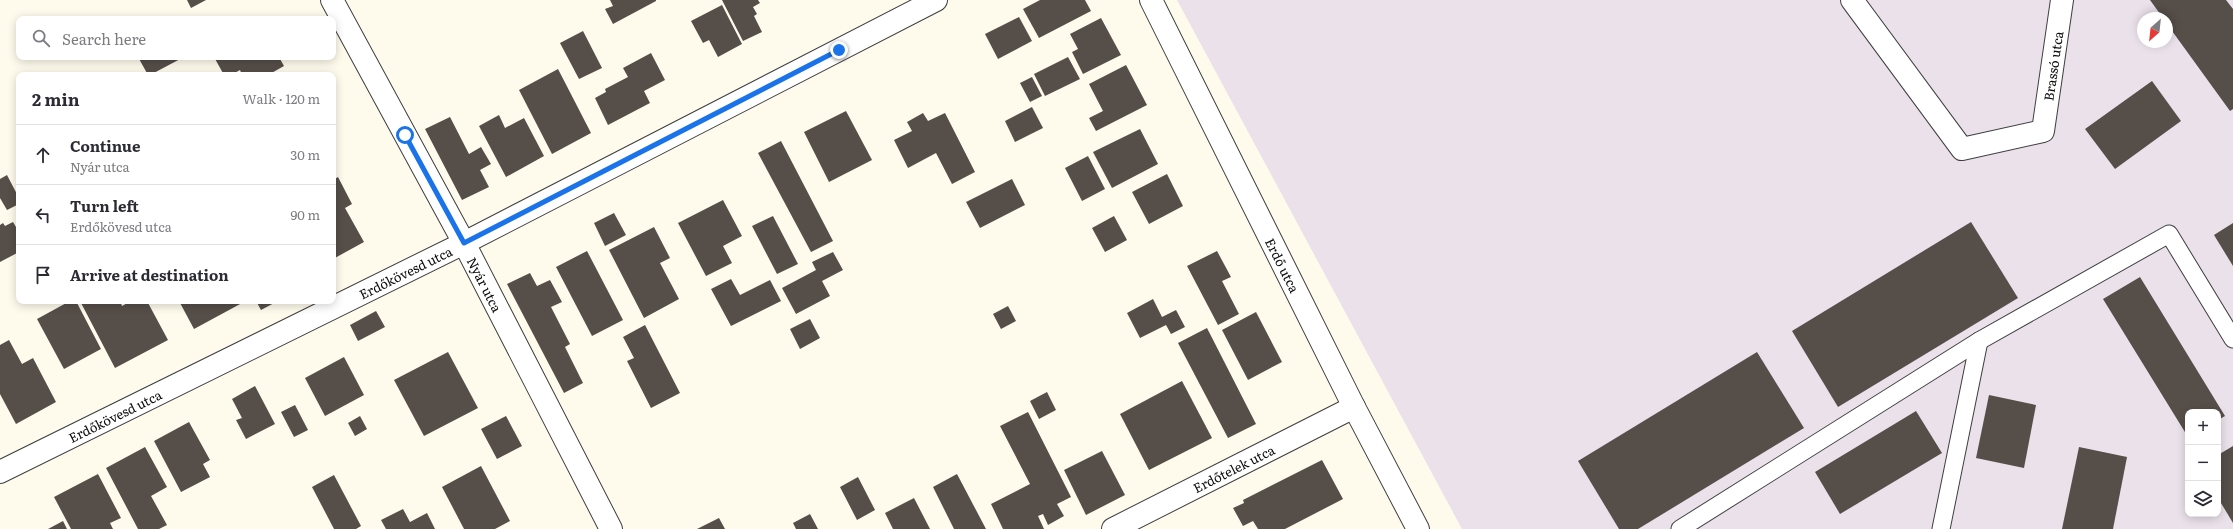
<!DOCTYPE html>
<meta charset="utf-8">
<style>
body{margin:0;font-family:Literata,serif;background:#f7f7f7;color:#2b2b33}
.controls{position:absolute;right:12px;bottom:12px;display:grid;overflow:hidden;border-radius:8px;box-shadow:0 2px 10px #0003}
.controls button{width:36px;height:36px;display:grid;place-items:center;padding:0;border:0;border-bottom:1px solid #e1e1e2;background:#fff;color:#2b2b33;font:20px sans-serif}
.compass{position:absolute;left:2137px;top:12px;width:36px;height:36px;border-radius:50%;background:#fff;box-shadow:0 2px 10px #0003;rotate:207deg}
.stop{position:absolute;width:12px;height:12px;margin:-9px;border:3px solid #1a73e8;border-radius:50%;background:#fff}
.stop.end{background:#1a73e8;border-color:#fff;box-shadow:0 1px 4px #0008}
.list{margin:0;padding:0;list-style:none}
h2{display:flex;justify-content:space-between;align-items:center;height:52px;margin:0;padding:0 16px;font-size:17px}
h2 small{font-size:13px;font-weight:400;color:#7c7c81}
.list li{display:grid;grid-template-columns:26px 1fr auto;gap:12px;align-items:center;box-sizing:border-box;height:60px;padding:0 16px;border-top:1px solid #e1e1e2}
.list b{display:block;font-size:15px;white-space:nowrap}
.list p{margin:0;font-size:13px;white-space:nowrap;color:#7c7c81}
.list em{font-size:13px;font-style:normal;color:#7c7c81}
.icon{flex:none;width:22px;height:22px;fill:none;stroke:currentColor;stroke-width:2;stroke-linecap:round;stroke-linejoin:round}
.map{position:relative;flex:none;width:2233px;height:529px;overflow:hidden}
.search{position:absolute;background:#fff;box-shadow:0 2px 10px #0003;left:16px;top:16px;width:320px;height:44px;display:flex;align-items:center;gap:10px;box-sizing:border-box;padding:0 14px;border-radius:8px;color:#7c7c81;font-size:15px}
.panel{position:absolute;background:#fff;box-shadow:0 2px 10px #0003;left:16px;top:72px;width:320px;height:232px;border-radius:8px}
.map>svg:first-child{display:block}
</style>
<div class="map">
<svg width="2233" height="529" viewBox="0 0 2233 529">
<rect width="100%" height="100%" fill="#fefbed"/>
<path fill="#eae1eb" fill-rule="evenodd" d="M1177 0H2233V529H1462ZM2143 18H2167V42H2143ZM2188 412H2218V514H2188Z"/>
<g fill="#554e49">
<polygon points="187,0 206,0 191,8"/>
<polygon points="610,0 656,0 656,1 613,24 605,9 613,6"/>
<polygon points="722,0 758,0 760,3 753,7 757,14 754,16 762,32 743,41"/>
<polygon points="1040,0 1085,0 1091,11 1039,38 1023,9"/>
<polygon points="2150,0 2226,0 2233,9 2233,109 2230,111 2167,24 2167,18 2163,18"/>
<polygon points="722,5 742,44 718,57 709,40 703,43 691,21"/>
<polygon points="1019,17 1032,41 998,59 985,34"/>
<polygon points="1101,18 1121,55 1083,74 1072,52 1078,49 1070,34"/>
<polygon points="583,31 602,68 579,79 560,43"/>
<polygon points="651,53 665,80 644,91 650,103 608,125 595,98 606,92 605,89 628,77 623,68"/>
<polygon points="138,57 184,57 150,75 148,75"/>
<polygon points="214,57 279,57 284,66 268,75 242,75 240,70 231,75 224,75"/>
<polygon points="1068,57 1080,79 1045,96 1034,74"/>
<polygon points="1126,65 1147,105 1096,131 1089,118 1103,111 1089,84"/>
<polygon points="558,69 591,133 552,154 519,90"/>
<polygon points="1032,77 1042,96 1030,102 1020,83"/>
<polygon points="2152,81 2181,121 2115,169 2085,129"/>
<polygon points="1032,107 1043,128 1015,142 1005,121"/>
<polygon points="846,111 872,160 829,182 804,132"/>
<polygon points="923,113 928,121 945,113 975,172 952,184 936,153 908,168 894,140 912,131 907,122"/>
<polygon points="499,115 505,128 524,118 544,156 506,177 479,126"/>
<polygon points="450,117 469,154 481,147 491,164 480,170 489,187 462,200 425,129"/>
<polygon points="1140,129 1158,164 1112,188 1093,152"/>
<polygon points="781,141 833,241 811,252 758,153"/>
<polygon points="1088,156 1105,189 1082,201 1065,168"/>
<polygon points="1167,174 1183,206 1149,224 1132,192"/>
<polygon points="7,175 19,198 19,204 7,210 0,198 0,179"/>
<polygon points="338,177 352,204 345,208 364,242 333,259 333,180"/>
<polygon points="1012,179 1025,205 980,228 966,202"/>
<polygon points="723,200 742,236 723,246 732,263 706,276 678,223"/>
<polygon points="614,213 626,235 605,246 594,223"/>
<polygon points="773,216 798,264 777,274 752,226"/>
<polygon points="1114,216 1127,240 1105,252 1092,228"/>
<polygon points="13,222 19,232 19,244 17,244 19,252 0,262 0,225 3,223 5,226"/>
<polygon points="1971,222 2018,298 1838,407 1792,331"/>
<polygon points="2233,223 2233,266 2214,235"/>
<polygon points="654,227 670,258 660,263 679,299 644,318 609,250"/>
<polygon points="587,251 623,320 592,336 556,267"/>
<polygon points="1217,251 1231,277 1222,281 1239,314 1218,325 1187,266"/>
<polygon points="833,252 843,270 822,281 830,296 796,314 782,288 816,270 812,262"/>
<polygon points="530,273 537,286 550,280 562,302 551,307 570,344 565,347 583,383 564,393 507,284"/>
<polygon points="2140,277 2225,416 2218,420 2218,412 2188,412 2188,437 2103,299"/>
<polygon points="731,279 740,295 770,280 781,301 731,326 711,289"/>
<polygon points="1153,299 1162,317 1176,310 1185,327 1171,334 1166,325 1140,338 1127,313"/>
<polygon points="70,301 76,301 101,349 64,369 37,319"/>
<polygon points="80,301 120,301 122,306 131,301 147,301 168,340 115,368"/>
<polygon points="179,301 241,301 242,303 194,329"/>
<polygon points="256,301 278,301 261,310"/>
<polygon points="1008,306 1016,321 1001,329 993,314"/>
<polygon points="376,311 385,327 358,341 350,325"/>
<polygon points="1256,312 1282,362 1248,380 1222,330"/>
<polygon points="810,319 820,338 800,349 790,329"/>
<polygon points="645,325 680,393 651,408 627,361 634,358 623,337"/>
<polygon points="1207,328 1256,424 1228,438 1178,343"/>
<polygon points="9,340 22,364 33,358 56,402 16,424 0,394 0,345"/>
<polygon points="448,352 478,408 424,436 394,380"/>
<polygon points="1757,352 1804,428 1638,529 1619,529 1578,461"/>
<polygon points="344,357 364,395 325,416 305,378"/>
<polygon points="1182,381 1212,438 1149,470 1120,414"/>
<polygon points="255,386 275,424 246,439 236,420 242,418 232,399"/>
<polygon points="1047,392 1056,410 1039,419 1030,401"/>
<polygon points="1989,395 2036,405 2024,468 1976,458"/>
<polygon points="295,405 308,430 294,437 281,412"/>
<polygon points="1916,411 1942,453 1840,514 1815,472"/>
<polygon points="1028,412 1071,497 1057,504 1064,516 1048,525 1043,514 1038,516 1044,529 1003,529 991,504 1030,484 1000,426"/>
<polygon points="360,416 367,429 355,436 348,423"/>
<polygon points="506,416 522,446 497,459 481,429"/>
<polygon points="189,422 210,460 203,464 210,477 181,492 154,441"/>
<polygon points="2233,446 2233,523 2218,498 2218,455"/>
<polygon points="145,447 167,487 151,496 167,525 159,529 138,529 106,468"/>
<polygon points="2079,447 2127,457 2113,529 2062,529"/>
<polygon points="1102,451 1125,495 1086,515 1064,470"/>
<polygon points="1322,460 1343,499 1285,529 1258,529 1253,521 1243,526 1233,508 1244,503 1243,500"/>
<polygon points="481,466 510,521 495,529 464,529 442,487"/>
<polygon points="98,474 121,518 110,523 113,529 71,529 54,497"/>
<polygon points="957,474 986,529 954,529 933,487"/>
<polygon points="334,475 361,526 356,529 334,529 312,487"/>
<polygon points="858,477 875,510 857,520 840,487"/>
<polygon points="914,498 930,529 893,529 885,513"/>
<polygon points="403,509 410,522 427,513 435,529 386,529 381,520"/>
<polygon points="810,514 818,529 796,529 793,523"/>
<polygon points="719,518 725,529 697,529"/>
<polygon points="63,521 67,529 48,529"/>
</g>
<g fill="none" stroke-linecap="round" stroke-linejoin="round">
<defs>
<g id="service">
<polyline points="1680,529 1979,341 2169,234 2233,339"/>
<polyline points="1941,529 1979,341"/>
</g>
<g id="minor">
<path id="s1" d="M332 0 464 243 611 529"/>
<path id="s2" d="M1151 0 1354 407 1418 529"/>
<path id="s3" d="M1852 0 1962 149 2043 131 2062 0"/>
<path id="s4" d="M0 472 464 243 936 0"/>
<path id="s5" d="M1113 529 1354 407"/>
</g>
</defs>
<use href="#service" stroke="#3f3f3f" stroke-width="19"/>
<use href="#minor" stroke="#3f3f3f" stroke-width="24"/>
<use href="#service" stroke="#fff" stroke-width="17"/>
<use href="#minor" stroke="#fff" stroke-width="22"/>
</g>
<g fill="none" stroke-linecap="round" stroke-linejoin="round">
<polyline stroke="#1a73e8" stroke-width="5" points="405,135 464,243 839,50"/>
</g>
<g text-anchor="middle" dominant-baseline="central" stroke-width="4" stroke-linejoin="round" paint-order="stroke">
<g font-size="13" fill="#0c0c0c" stroke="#fff">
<text stroke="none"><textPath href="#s3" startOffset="334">Brassó utca</textPath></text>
<text stroke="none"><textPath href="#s2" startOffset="296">Erdő utca</textPath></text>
<text stroke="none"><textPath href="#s4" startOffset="452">Erdőkövesd utca</textPath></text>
<text stroke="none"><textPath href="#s1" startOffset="323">Nyár utca</textPath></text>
<text stroke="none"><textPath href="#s4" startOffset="128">Erdőkövesd utca</textPath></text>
<text stroke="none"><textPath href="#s5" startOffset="135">Erdőtelek utca</textPath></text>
</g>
</g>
</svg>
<div class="controls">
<button>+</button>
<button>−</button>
<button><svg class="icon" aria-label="layers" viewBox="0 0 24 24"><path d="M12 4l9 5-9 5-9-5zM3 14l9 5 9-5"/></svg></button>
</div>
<svg class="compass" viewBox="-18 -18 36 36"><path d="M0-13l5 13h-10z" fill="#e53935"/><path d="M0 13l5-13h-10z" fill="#7c7c81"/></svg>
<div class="stop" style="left:405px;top:135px"></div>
<div class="stop end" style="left:839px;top:50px"></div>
<div class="search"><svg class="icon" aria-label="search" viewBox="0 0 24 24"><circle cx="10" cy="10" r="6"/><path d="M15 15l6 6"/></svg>Search here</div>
<section class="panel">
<h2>2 min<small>Walk · 120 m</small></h2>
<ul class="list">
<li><svg class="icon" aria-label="ahead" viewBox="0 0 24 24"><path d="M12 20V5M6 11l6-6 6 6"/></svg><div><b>Continue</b><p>Nyár utca</p></div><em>30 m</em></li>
<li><svg class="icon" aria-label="left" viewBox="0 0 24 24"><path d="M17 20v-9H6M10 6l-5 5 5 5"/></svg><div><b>Turn left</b><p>Erdőkövesd utca</p></div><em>90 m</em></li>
<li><svg class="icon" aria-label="arrive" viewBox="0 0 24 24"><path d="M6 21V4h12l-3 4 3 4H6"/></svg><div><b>Arrive at destination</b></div></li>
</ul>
</section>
</div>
